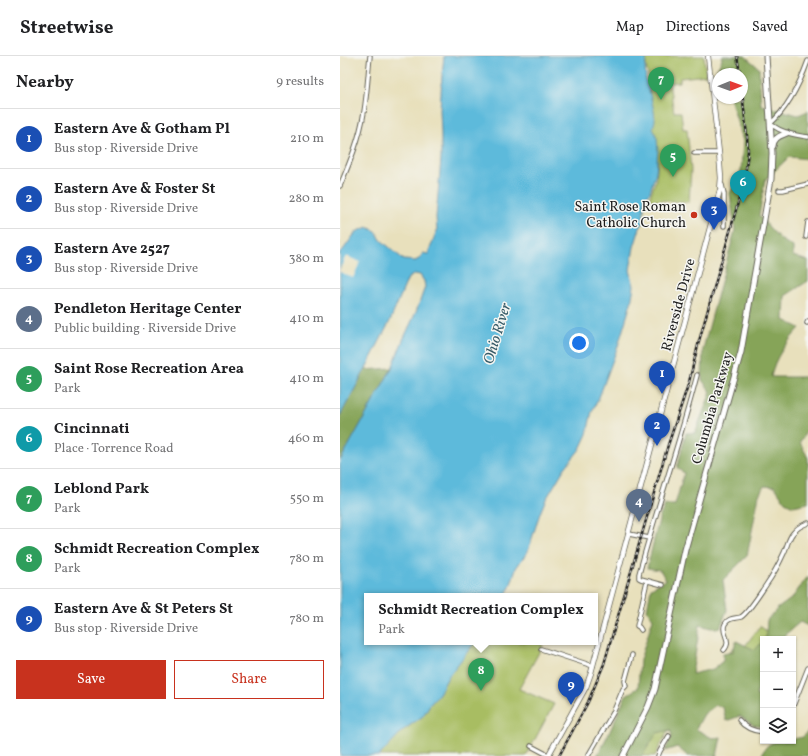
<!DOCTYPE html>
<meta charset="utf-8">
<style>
body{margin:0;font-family:Vollkorn,serif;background:#f6f6f6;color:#202124}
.controls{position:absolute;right:12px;bottom:12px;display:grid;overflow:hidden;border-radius:0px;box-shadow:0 1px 3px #0004}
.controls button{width:36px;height:36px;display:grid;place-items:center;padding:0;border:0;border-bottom:1px solid #e0e0e0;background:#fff;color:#202124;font:20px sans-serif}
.compass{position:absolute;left:372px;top:12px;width:36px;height:36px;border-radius:50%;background:#fff;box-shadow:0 1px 3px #0004;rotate:89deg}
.you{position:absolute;left:239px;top:287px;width:14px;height:14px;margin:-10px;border:3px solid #fff;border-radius:50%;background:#1a73e8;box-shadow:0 0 0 6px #1a73e833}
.badge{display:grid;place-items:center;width:26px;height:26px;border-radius:50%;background:#c8321e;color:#fff;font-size:13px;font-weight:700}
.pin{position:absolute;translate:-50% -33px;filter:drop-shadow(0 1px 2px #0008)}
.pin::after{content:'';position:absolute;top:21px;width:14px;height:12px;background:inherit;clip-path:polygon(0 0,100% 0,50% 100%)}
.popup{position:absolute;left:24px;top:537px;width:234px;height:52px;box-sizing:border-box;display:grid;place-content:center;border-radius:0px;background:#fff;filter:drop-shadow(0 1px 3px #0005);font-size:13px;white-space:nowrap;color:#757577}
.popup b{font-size:15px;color:#202124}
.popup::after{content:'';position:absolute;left:50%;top:100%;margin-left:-8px;border:8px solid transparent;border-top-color:#fff}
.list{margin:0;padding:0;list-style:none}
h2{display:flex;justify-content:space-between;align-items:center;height:52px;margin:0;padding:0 16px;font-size:17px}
h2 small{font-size:13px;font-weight:400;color:#757577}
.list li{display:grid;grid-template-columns:26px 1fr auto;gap:12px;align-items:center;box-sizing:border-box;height:60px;padding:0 16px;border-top:1px solid #e0e0e0}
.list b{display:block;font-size:15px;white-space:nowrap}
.list p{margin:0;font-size:13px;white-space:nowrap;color:#757577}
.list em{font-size:13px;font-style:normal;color:#757577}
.actions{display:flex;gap:8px;padding:12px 16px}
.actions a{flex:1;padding:9px 0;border:1px solid #c8321e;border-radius:0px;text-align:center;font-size:14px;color:#c8321e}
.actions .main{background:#c8321e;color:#fff}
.icon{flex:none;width:22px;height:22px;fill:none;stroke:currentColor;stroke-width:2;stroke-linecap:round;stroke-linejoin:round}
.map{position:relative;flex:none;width:468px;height:700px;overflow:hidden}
header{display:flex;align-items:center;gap:24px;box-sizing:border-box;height:56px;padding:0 20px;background:#fff;border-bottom:1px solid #e0e0e0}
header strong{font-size:19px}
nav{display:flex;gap:22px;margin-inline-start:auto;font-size:14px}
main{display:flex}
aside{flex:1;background:#fff}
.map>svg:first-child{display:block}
</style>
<header>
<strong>Streetwise</strong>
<nav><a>Map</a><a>Directions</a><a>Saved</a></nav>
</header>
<main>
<aside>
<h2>Nearby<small>9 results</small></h2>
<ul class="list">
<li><span class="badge" style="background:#1a4fb4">1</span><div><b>Eastern Ave &amp; Gotham Pl</b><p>Bus stop · Riverside Drive</p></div><em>210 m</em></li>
<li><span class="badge" style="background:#1a4fb4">2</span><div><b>Eastern Ave &amp; Foster St</b><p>Bus stop · Riverside Drive</p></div><em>280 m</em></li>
<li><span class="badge" style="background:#1a4fb4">3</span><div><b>Eastern Ave 2527</b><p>Bus stop · Riverside Drive</p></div><em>380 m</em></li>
<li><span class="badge" style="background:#5c6f8a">4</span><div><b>Pendleton Heritage Center</b><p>Public building · Riverside Drive</p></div><em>410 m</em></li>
<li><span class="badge" style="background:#2e9e5b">5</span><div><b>Saint Rose Recreation Area</b><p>Park</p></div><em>410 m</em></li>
<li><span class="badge" style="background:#0f9aa8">6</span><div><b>Cincinnati</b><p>Place · Torrence Road</p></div><em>460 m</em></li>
<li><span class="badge" style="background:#2e9e5b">7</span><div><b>Leblond Park</b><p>Park</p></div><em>550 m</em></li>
<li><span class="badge" style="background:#2e9e5b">8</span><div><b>Schmidt Recreation Complex</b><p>Park</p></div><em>780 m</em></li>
<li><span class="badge" style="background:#1a4fb4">9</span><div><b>Eastern Ave &amp; St Peters St</b><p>Bus stop · Riverside Drive</p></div><em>780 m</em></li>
</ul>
<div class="actions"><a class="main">Save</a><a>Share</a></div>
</aside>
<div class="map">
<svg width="468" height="700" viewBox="0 0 468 700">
<rect width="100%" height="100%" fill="#f6f6f2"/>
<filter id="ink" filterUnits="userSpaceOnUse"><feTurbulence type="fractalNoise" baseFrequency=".025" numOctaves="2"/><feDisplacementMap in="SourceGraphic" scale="8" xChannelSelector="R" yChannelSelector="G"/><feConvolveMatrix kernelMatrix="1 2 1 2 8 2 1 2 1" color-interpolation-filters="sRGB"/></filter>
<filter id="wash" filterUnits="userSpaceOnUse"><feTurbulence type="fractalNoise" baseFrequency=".012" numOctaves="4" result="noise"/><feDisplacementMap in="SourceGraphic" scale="16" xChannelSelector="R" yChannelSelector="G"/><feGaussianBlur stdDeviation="0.9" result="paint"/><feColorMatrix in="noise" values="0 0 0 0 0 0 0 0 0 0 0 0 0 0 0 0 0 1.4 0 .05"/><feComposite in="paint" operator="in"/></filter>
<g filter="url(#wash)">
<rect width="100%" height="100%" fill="#e8e0bc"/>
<g fill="#a8bd62" stroke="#626c3f">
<path d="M304 0H364L366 19 340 22V26L329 27 334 56H341L343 73H347L351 114 349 146 310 144C310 138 311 138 313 132 317 123 317 114 318 105H308L310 28Z"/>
<polygon points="420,570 437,583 423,583 423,593 335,678 328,675 315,700 287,700 350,635 383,605 398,586 405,590"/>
<polygon points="135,586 195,586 203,589 179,633 214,648 186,700 39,700 62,675 83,660 89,650 100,636 108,621"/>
</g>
<g fill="#86a458" stroke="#51603a">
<path d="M381 0H405L419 12 421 49 458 59 468 55V103L449 101 425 124 419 160 440 183 453 191V200L468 205V225L445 240 444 264 460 272C447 286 434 302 431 321H466L468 317V373L460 386 468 402V447L453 450 445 446 435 431 424 430 419 439 407 500 383 524 387 554 380 572H371L360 569 352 618 373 613 383 605V598L393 596 396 585 415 594 423 585V624L416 639 423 642V671L413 669 400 660 386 665 383 652 376 649 364 658 356 673 372 682 381 681 377 700H348L337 691 325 695 332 679 330 674 317 677 302 700H257L270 675 286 639 298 632 300 604 313 563 307 554 311 532 326 524 320 514 307 512 320 460 325 449H335L344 417 337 412 346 377H355L371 336 362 324 363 293 395 174 390 137 401 115 403 85 390 42H402V18H381L377 14 382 3Z"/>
<polygon points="52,312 0,405 0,360 2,356 25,314"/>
<polygon points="468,520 468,570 460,566 440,583 424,583 426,582 427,564 437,553 452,542"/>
<path d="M468 675V700H422C425 684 440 685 453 685V683L463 681Z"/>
</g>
<path fill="#5dbadb" stroke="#3c6b7c" d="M104 0H307L305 11 306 24 311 42 314 55 315 64 313 72 317 82 318 95 316 116 310 136 305 142 303 167 300 172 294 191 292 202 290 214 294 230 291 247 278 290 258 344 252 355 247 378 240 393 224 413 205 445 200 457 188 495 176 512 170 531 165 540H27V586H135L108 621 100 636 89 650 83 660 62 675 39 700H0V405L52 312 63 284 76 256 85 231 84 225 80 219 75 218 68 222 50 265 25 314 0 360V196L3 194 16 176 27 171 36 175 41 184 64 204 75 205 79 203 83 197 88 198C91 191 94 180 97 175L96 161 101 103V77L100 53 102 20Z"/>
<polygon fill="#e8e0bc" points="6,200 20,206 13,222 0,216 0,213"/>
</g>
<g filter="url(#ink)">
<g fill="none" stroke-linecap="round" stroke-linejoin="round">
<defs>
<g id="minor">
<path d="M468 5C460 27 448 52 430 68 443 77 453 79 468 81"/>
<polyline points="354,97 379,97"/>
<polyline points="382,129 384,138 384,170"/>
<path d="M0 130C10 106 20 82 24 56 27 38 28 19 30 0"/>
<polyline points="439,134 443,134 468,128"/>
<polyline points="466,181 468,166"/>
<polyline points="467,267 468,265"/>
<polyline points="289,478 309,482"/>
<path d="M323 529 301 523 299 522V518C317 451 340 386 357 319"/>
<polyline points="301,574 299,571 297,570 307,525"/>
<polyline points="201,593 253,610"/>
<path d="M384 594C393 584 380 577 385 568 389 561 395 563 401 561 408 557 421 536 426 529 433 519 439 508 444 497 447 491 448 483 453 477 457 472 462 469 468 467"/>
<polyline points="453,650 468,612"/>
<path d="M399 664C405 672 413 675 423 676"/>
<polyline points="191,690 208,699"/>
<polyline points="248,700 273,657 283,633 286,630 285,625 292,599"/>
<polyline points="318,700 320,695 329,680"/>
</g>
<polyline id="major" points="208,700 246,631 251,617 380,134 381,122 379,97 368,0"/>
<g id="highway">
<path d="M433 90C434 81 440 80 447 77"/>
<polyline points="283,700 308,651 315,633 345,494 401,296 431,123 432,97 426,0"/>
</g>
</defs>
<use href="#minor" stroke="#636154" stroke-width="5.5"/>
<use href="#major" stroke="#636154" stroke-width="6"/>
<use href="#highway" stroke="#636154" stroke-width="7"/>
<use href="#minor" stroke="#fff" stroke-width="3.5"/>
<use href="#major" stroke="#fff" stroke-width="4.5"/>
<use href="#highway" stroke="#fff" stroke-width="5"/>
<defs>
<g id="rail">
<polyline points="397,0 400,18"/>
<polyline points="219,700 248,646 264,608 328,389 349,326 359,285 396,154 403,128 406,112 408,95 407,80 402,36"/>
</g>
</defs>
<use href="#rail" stroke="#1c1c1c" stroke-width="2.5"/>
<use href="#rail" stroke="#f6f6f2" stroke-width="1" stroke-dasharray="3" stroke-linecap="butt"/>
</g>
</g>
<circle fill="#c8321e" stroke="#f6f6f2" stroke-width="1.5" cx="354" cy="159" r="4"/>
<g text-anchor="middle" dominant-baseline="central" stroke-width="3" stroke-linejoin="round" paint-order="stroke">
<g font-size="14" fill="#1c1c1c" stroke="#f6f6f2" text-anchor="end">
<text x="346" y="151">Saint Rose Roman<tspan x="346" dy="16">Catholic Church</tspan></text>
</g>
<g font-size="14" fill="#1c1c1c" stroke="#f6f6f2">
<text transform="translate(339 249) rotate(-75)">Riverside Drive</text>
<text transform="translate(373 352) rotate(-74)">Columbia Parkway</text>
</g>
<g font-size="15" font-style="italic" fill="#365b68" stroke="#f6f6f2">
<text transform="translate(158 278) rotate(-73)">Ohio River</text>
</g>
</g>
</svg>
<div class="controls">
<button>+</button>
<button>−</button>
<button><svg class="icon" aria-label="layers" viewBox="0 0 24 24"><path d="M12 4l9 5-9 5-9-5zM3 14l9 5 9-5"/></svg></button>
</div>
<svg class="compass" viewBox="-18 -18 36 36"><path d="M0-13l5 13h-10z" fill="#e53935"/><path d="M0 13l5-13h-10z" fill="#757577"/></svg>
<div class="you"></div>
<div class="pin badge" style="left:322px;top:338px;background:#1a4fb4">1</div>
<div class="pin badge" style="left:317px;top:390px;background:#1a4fb4">2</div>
<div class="pin badge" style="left:374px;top:174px;background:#1a4fb4">3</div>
<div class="pin badge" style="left:299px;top:466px;background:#5c6f8a">4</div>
<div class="pin badge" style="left:333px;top:121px;background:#2e9e5b">5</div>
<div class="pin badge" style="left:403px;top:147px;background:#0f9aa8">6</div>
<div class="pin badge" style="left:321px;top:44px;background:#2e9e5b">7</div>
<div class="pin badge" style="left:141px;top:635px;background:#2e9e5b">8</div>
<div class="popup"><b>Schmidt Recreation Complex</b>Park</div>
<div class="pin badge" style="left:231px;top:649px;background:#1a4fb4">9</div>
</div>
</main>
